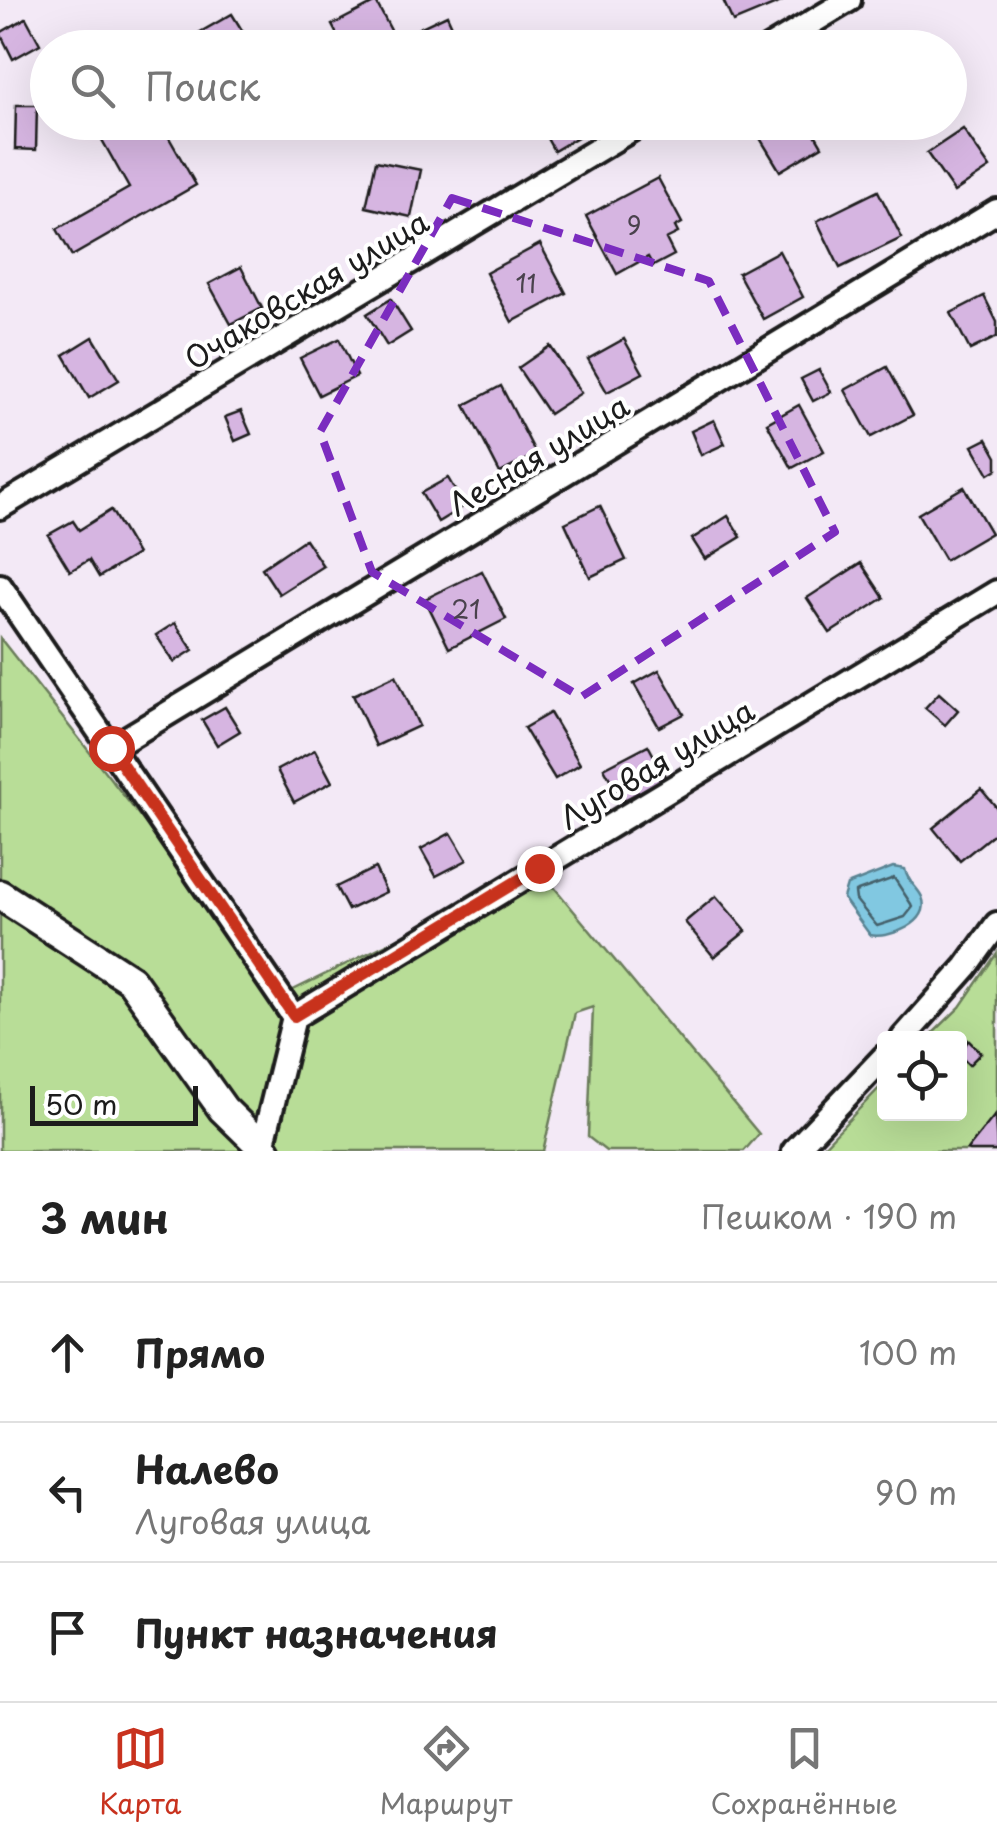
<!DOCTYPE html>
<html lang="ru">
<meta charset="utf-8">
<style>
body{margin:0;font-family:"Playpen Sans",sans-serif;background:#f6f6f6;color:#222}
.controls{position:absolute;right:30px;bottom:30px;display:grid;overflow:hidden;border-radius:10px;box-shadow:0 10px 40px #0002}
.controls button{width:90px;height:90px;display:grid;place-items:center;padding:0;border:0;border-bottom:2px solid #e0e0e0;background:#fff;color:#222;font:50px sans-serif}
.scale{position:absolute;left:30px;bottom:25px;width:168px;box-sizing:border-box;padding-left:10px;border:5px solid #1c1c1c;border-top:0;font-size:28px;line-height:35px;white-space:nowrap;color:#1c1c1c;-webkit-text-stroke:8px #fff;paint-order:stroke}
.stop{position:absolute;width:30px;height:30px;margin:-22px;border:8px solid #c8321e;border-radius:50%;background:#fff}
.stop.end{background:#c8321e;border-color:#fff;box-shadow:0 2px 10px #0008}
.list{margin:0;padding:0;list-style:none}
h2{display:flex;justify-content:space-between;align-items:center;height:130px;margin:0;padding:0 40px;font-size:42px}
h2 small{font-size:32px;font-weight:400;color:#767676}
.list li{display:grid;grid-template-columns:65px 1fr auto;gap:30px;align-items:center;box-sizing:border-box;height:140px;padding:0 40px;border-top:2px solid #e0e0e0}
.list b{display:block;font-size:38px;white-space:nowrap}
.list p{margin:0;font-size:32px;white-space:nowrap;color:#767676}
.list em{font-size:32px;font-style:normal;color:#767676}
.icon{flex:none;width:55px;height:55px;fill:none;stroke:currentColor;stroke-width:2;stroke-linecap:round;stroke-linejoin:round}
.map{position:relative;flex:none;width:997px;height:1151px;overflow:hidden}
.search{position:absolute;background:#fff;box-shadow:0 10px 40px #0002;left:30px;right:30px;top:30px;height:110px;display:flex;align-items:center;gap:25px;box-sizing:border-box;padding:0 35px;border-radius:55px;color:#767676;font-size:38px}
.sheet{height:550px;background:#fff}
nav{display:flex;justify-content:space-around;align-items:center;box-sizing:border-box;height:140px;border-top:2px solid #e0e0e0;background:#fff;font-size:28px;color:#767676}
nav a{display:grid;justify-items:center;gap:5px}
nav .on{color:#c8321e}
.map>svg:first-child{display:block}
</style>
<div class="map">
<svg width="997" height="1151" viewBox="0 0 997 1151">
<rect width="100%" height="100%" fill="#f3e9f6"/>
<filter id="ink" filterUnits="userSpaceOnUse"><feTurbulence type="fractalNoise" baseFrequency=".01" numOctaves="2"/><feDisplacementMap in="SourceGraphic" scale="20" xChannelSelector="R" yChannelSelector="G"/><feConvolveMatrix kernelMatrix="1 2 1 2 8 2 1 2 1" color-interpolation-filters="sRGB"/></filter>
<g filter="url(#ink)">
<g fill="#b8dd97" stroke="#6a7c5a" stroke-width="2.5">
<polygon points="0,638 281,996 539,869 759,1134 744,1151 606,1151 588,1137 593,1007 575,1013 543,1151 0,1151"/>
<polygon points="997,953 997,1151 819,1151 884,1083 884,1114 960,1114 960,1038 928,1038 960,1007"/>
</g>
<path fill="#81c8e1" stroke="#598392" stroke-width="2.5" d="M893 867 905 869C907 882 917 886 922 897 933 923 889 939 870 935L843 898 847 885Z"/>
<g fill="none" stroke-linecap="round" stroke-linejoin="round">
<polygon stroke="#44616b" stroke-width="2.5" points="894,878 913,907 905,917 877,926 856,900 855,892"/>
</g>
<g fill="#d6b5e1" stroke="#1c1c1c" stroke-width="2.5">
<polygon points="723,0 780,0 781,2 733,22"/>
<polygon points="376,2 395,38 379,48 344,48 332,25"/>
<polygon points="232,14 253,48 205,48 197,34"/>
<polygon points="447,15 462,48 428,48 419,28"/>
<polygon points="26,18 40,44 13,59 0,33"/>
<polygon points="16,105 37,105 36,150 15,149"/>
<polygon points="92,122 160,122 196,185 72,256 57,229 129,188"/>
<polygon points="538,122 581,122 586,132 554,151"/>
<polygon points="757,122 808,122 822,146 780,171 752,125"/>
<polygon points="963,129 990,168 954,192 927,153"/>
<polygon points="376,161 421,170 411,217 366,207"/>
<polygon points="658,178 682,223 675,227 678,233 666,239 674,255 653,266 648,257 617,274 586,216"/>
<polygon points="878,191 902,238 840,268 817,221"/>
<polygon points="540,244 566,293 512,322 486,273"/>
<polygon points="779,251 803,297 763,319 738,273"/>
<polygon points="241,267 262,308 231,324 209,284"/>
<polygon points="984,296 997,322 997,337 970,350 951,313"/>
<polygon points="391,299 411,331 387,346 367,314"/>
<polygon points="93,337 119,380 89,398 64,355"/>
<polygon points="339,339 357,376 319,395 300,358"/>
<polygon points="624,339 643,373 607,392 588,359"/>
<polygon points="550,346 581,393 549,414 518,368"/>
<polygon points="887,367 913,415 871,437 845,390"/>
<polygon points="819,370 831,392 813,401 801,379"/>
<polygon points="501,386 536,454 500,473 465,405"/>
<polygon points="799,405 824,451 792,468 767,423"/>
<polygon points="241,411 251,434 235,441 225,417"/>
<polygon points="714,420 725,444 701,455 691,431"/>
<polygon points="987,439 997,457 997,469 989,474 973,446"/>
<polygon points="448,478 464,506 438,522 421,493"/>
<polygon points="964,487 991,533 945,560 918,514"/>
<polygon points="600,506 626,560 590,577 565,523"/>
<polygon points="111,510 137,554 99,577 89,560 70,571 48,535 73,521 79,530"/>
<polygon points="728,516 741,537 705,559 692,539"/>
<polygon points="305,539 323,566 279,594 262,568"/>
<polygon points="861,563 884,598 830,633 807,598"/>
<polygon points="482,571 506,619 449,648 425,599"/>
<polygon points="175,623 193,650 174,662 156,635"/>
<polygon points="659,670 684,714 659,727 634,684"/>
<polygon points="396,675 419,726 376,746 353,695"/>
<polygon points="939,693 958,710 945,725 925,708"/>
<polygon points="225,707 240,731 217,745 202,720"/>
<polygon points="550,713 580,764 555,779 524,728"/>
<polygon points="648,745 666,778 622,801 604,768"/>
<polygon points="315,750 332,782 294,802 277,770"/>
<polygon points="981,789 997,808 997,831 960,861 933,828"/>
<polygon points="451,833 467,860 436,876 421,849"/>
<polygon points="375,868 386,892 348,910 336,887"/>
<polygon points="716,896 746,931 714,957 685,922"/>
<polygon points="968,1040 981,1053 969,1065 960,1056"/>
<polygon points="995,1115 997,1151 969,1151 967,1150"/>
</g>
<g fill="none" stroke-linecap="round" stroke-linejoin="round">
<defs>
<g id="minor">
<polyline points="769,48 849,0"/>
<polyline points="0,507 644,122"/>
<polyline points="0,586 294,1017 262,1147"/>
<polyline points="111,748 997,211"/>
<polyline points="294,1017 997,592"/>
<polyline points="903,1038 966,967 997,924"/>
<polyline points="794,1151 884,1057"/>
</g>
<polyline id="major" points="0,895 131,980 223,1109 266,1151"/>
</defs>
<use href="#minor" stroke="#1c1c1c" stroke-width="30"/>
<use href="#major" stroke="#1c1c1c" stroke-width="35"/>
<use href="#minor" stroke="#fff" stroke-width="22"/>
<use href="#major" stroke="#fff" stroke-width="28"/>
</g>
</g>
<g fill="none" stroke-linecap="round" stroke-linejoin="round" filter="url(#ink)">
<polyline stroke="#c8321e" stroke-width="12" points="111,748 294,1016 539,868"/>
</g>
<path fill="none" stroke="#7b2cbf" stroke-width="8" stroke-dasharray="20 12" stroke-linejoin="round" d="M452 198 709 281 835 532 581 697 372 572 320 432Z"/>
<g text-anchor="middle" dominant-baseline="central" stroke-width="8" stroke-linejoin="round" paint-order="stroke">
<g font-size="25" fill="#4a424d">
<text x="634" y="225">9</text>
<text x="526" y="283">11</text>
<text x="466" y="609">21</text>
</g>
<g font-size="30" fill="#1c1c1c" stroke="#fff">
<text transform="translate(306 289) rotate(-31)">Очаковская улица</text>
<text transform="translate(538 454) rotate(-31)">Лесная улица</text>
<text transform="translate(656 763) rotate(-31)">Луговая улица</text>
</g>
</g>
</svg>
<div class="controls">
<button><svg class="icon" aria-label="locate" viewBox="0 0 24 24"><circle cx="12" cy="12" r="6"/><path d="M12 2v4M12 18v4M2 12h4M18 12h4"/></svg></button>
</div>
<div class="scale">50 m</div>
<div class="stop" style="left:111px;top:748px"></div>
<div class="stop end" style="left:539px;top:868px"></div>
<div class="search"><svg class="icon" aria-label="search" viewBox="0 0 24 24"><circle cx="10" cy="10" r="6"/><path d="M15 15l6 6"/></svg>Поиск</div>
</div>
<section class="sheet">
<h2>3 мин<small>Пешком · 190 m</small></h2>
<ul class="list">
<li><svg class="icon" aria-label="ahead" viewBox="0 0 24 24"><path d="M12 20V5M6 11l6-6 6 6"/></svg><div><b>Прямо</b></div><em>100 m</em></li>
<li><svg class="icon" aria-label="left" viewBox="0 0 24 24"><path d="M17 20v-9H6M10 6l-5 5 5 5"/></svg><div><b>Налево</b><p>Луговая улица</p></div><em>90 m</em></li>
<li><svg class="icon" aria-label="arrive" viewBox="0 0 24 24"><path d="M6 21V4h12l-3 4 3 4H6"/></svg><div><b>Пункт назначения</b></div></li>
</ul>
</section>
<nav>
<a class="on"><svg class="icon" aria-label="map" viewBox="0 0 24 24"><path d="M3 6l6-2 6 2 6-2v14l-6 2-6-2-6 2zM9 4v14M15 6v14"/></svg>Карта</a>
<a><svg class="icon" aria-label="directions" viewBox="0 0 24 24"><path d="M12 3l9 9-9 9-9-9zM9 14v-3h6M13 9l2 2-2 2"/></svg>Маршрут</a>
<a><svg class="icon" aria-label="saved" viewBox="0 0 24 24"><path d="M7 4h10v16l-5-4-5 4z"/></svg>Сохранённые</a>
</nav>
